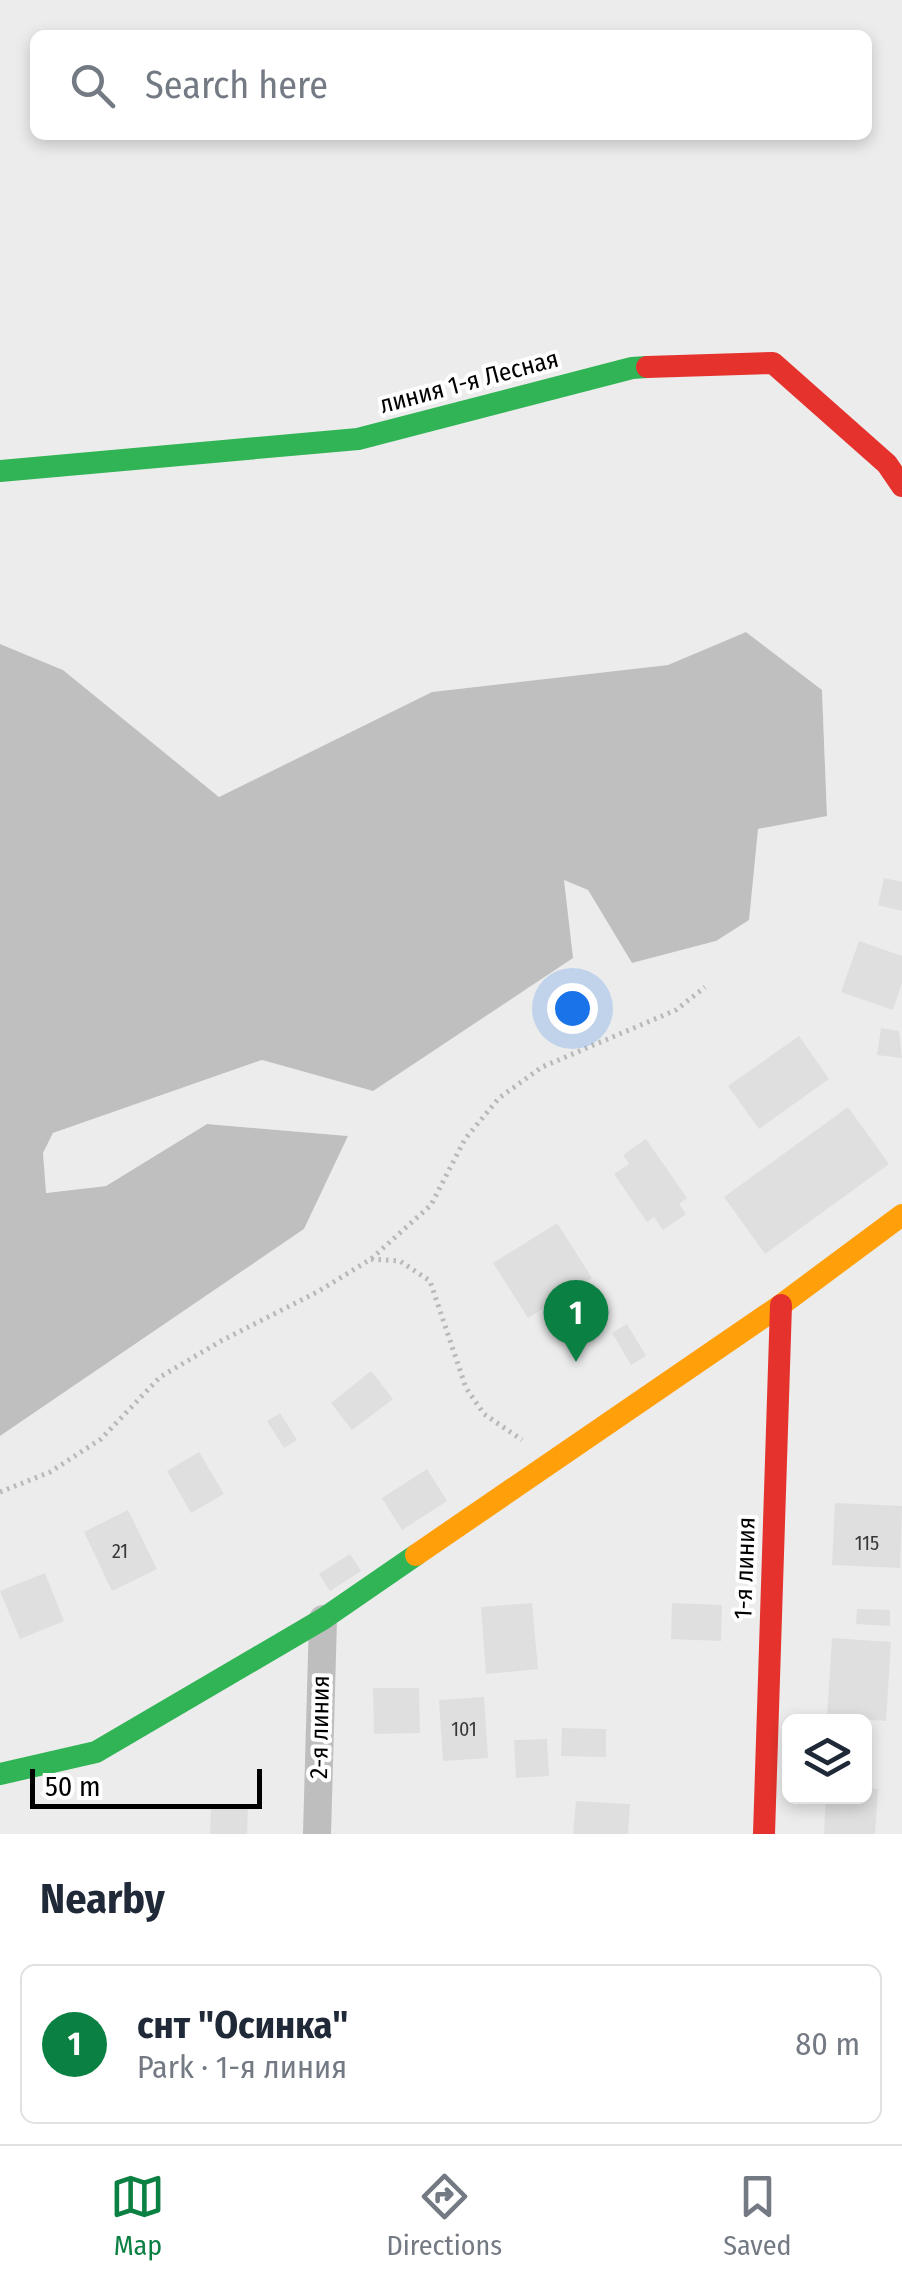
<!DOCTYPE html>
<meta charset="utf-8">
<style>
body{margin:0;font-family:"Fira Sans Condensed",sans-serif;background:#f2f2f3;color:#1f2937}
.controls{position:absolute;right:30px;bottom:30px;display:grid;overflow:hidden;border-radius:15px;box-shadow:0 5px 15px #0003}
.controls button{width:90px;height:90px;display:grid;place-items:center;padding:0;border:0;border-bottom:2px solid #e0e1e3;background:#fff;color:#1f2937;font:50px sans-serif}
.scale{position:absolute;left:30px;bottom:25px;width:232px;box-sizing:border-box;padding-left:10px;border:5px solid #000;border-top:0;font-size:28px;line-height:35px;white-space:nowrap;color:#000;-webkit-text-stroke:8px #fff;paint-order:stroke}
.you{position:absolute;left:572px;top:1008px;width:35px;height:35px;margin:-25px;border:8px solid #fff;border-radius:50%;background:#1a73e8;box-shadow:0 0 0 15px #1a73e833}
.badge{display:grid;place-items:center;width:65px;height:65px;border-radius:50%;background:#0b8043;color:#fff;font-size:32px;font-weight:700}
.pin{position:absolute;translate:-50% -82px;filter:drop-shadow(0 2px 5px #0008)}
.pin::after{content:'';position:absolute;top:52px;width:35px;height:30px;background:inherit;clip-path:polygon(0 0,100% 0,50% 100%)}
.list{margin:0;padding:0;list-style:none}
h2{display:flex;justify-content:space-between;align-items:center;height:130px;margin:0;padding:0 40px;font-size:42px}
h2 small{font-size:32px;font-weight:400;color:#747a83}
.list li{display:grid;grid-template-columns:65px 1fr auto;gap:30px;align-items:center;box-sizing:border-box;height:160px;margin:0 20px 20px;padding:0 20px;border:2px solid #e0e1e3;border-radius:15px}
.list b{display:block;font-size:38px;white-space:nowrap}
.list p{margin:0;font-size:32px;white-space:nowrap;color:#747a83}
.list em{font-size:32px;font-style:normal;color:#747a83}
.icon{flex:none;width:55px;height:55px;fill:none;stroke:currentColor;stroke-width:2;stroke-linecap:round;stroke-linejoin:round}
.map{position:relative;flex:none;width:902px;height:1834px;overflow:hidden}
.search{position:absolute;background:#fff;box-shadow:0 5px 15px #0003;left:30px;right:30px;top:30px;height:110px;display:flex;align-items:center;gap:25px;box-sizing:border-box;padding:0 35px;border-radius:15px;color:#747a83;font-size:38px}
.sheet{height:310px;background:#fff}
nav{display:flex;justify-content:space-around;align-items:center;box-sizing:border-box;height:140px;border-top:2px solid #e0e1e3;background:#fff;font-size:28px;color:#747a83}
nav a{display:grid;justify-items:center;gap:5px}
nav .on{color:#0b8043}
.map>svg:first-child{display:block}
</style>
<div class="map">
<svg width="902" height="1834" viewBox="0 0 902 1834">
<rect width="100%" height="100%" fill="#fff"/>
<path fill="#ececec" fill-rule="evenodd" d="M0 0H902V1834H0V1436L304 1229 348 1136 207 1124 106 1186 45 1193 43 1153 53 1133 262 1060 373 1091 563 879 588 890 632 963 716 941 758 829 827 815 822 690 746 632 669 665 432 692 219 797 63 670 0 644ZM35 35H867V135H35ZM790 1722H864V1796H790Z"/>
<polygon fill="#bfbfbf" points="746,632 822,690 827,816 758,829 749,920 716,941 632,963 588,890 564,880 573,958 373,1091 262,1060 53,1133 43,1153 46,1193 106,1186 207,1124 348,1136 304,1229 0,1436 0,644 63,670 219,797 432,692 668,665"/>
<g fill="#dfdfdf">
<polygon points="884,878 902,882 902,911 878,905"/>
<polygon points="859,941 902,956 902,983 893,1010 841,992"/>
<polygon points="881,1028 899,1031 902,1058 877,1055"/>
<polygon points="799,1036 829,1079 759,1129 728,1086"/>
<polygon points="848,1107 889,1164 765,1254 724,1197"/>
<polygon points="646,1139 687,1198 679,1204 686,1214 663,1230 654,1217 647,1222 614,1174 629,1164 623,1155"/>
<polygon points="557,1223 592,1278 528,1318 493,1263"/>
<polygon points="627,1324 646,1356 631,1365 612,1333"/>
<polygon points="371,1371 393,1399 352,1430 331,1403"/>
<polygon points="280,1413 297,1440 284,1448 267,1421"/>
<polygon points="199,1452 224,1494 191,1513 167,1471"/>
<polygon points="427,1469 447,1501 402,1530 382,1498"/>
<polygon points="835,1503 902,1506 900,1568 832,1565"/>
<polygon points="128,1510 157,1569 112,1591 84,1532"/>
<polygon points="350,1554 361,1571 330,1591 319,1574"/>
<polygon points="45,1573 64,1621 20,1639 0,1591"/>
<polygon points="532,1603 538,1669 486,1674 481,1607"/>
<polygon points="672,1603 722,1605 721,1641 671,1639"/>
<polygon points="857,1609 890,1610 890,1626 856,1624"/>
<polygon points="832,1638 891,1642 886,1721 827,1717"/>
<polygon points="373,1688 419,1688 420,1733 374,1734"/>
<polygon points="484,1697 488,1758 443,1761 439,1700"/>
<polygon points="562,1728 606,1729 606,1757 561,1756"/>
<polygon points="547,1739 549,1776 516,1778 514,1740"/>
<polygon points="864,1788 878,1789 875,1834 824,1834 826,1796 864,1796"/>
<polygon points="576,1801 630,1804 628,1834 573,1834"/>
<polygon points="211,1807 248,1807 247,1834 210,1834"/>
</g>
<g fill="none" stroke-linecap="round" stroke-linejoin="round">
<g stroke="#b9b9b9" stroke-width="5" stroke-dasharray="2.5 5" stroke-linecap="butt">
<polyline points="371,1259 400,1261 430,1281 466,1388 484,1414 522,1440"/>
<polyline points="0,1492 50,1472 101,1439 160,1377 221,1341 319,1291 371,1259 431,1205 465,1139 499,1098 542,1067 676,1010 705,987"/>
</g>
<polyline stroke="#bebebe" stroke-width="28" points="317,1834 323,1619"/>
<g stroke="#30b455" stroke-width="22">
<polyline points="0,471 358,439 632,368 647,367"/>
<polyline points="0,1774 96,1752 323,1619 416,1555"/>
</g>
<polyline stroke="#ff9f0a" stroke-width="22" points="416,1555 781,1305 902,1215"/>
<g stroke="#e5322d" stroke-width="22">
<polyline points="647,367 773,363 887,464 902,486"/>
<polyline points="764,1834 781,1305"/>
</g>
</g>
<g text-anchor="middle" dominant-baseline="central" stroke-width="8" stroke-linejoin="round" paint-order="stroke">
<g font-size="20" fill="#383838">
<text x="867" y="1543">115</text>
<text x="120" y="1551">21</text>
<text x="464" y="1729">101</text>
</g>
<g font-size="25" fill="#000" stroke="#fff">
<text transform="translate(469 382) rotate(-15)">линия 1-я Лесная</text>
<text transform="translate(745 1568) rotate(-88)">1-я линия</text>
<text transform="translate(320 1727) rotate(-89)">2-я линия</text>
</g>
</g>
</svg>
<div class="controls">
<button><svg class="icon" aria-label="layers" viewBox="0 0 24 24"><path d="M12 4l9 5-9 5-9-5zM3 14l9 5 9-5"/></svg></button>
</div>
<div class="scale">50 m</div>
<div class="you"></div>
<div class="pin badge" style="left:576px;top:1362px">1</div>
<div class="search"><svg class="icon" aria-label="search" viewBox="0 0 24 24"><circle cx="10" cy="10" r="6"/><path d="M15 15l6 6"/></svg>Search here</div>
</div>
<section class="sheet">
<h2>Nearby<small></small></h2>
<ul class="list">
<li><span class="badge">1</span><div><b>снт &quot;Осинка&quot;</b><p>Park · 1-я линия</p></div><em>80 m</em></li>
</ul>
</section>
<nav>
<a class="on"><svg class="icon" aria-label="map" viewBox="0 0 24 24"><path d="M3 6l6-2 6 2 6-2v14l-6 2-6-2-6 2zM9 4v14M15 6v14"/></svg>Map</a>
<a><svg class="icon" aria-label="directions" viewBox="0 0 24 24"><path d="M12 3l9 9-9 9-9-9zM9 14v-3h6M13 9l2 2-2 2"/></svg>Directions</a>
<a><svg class="icon" aria-label="saved" viewBox="0 0 24 24"><path d="M7 4h10v16l-5-4-5 4z"/></svg>Saved</a>
</nav>
